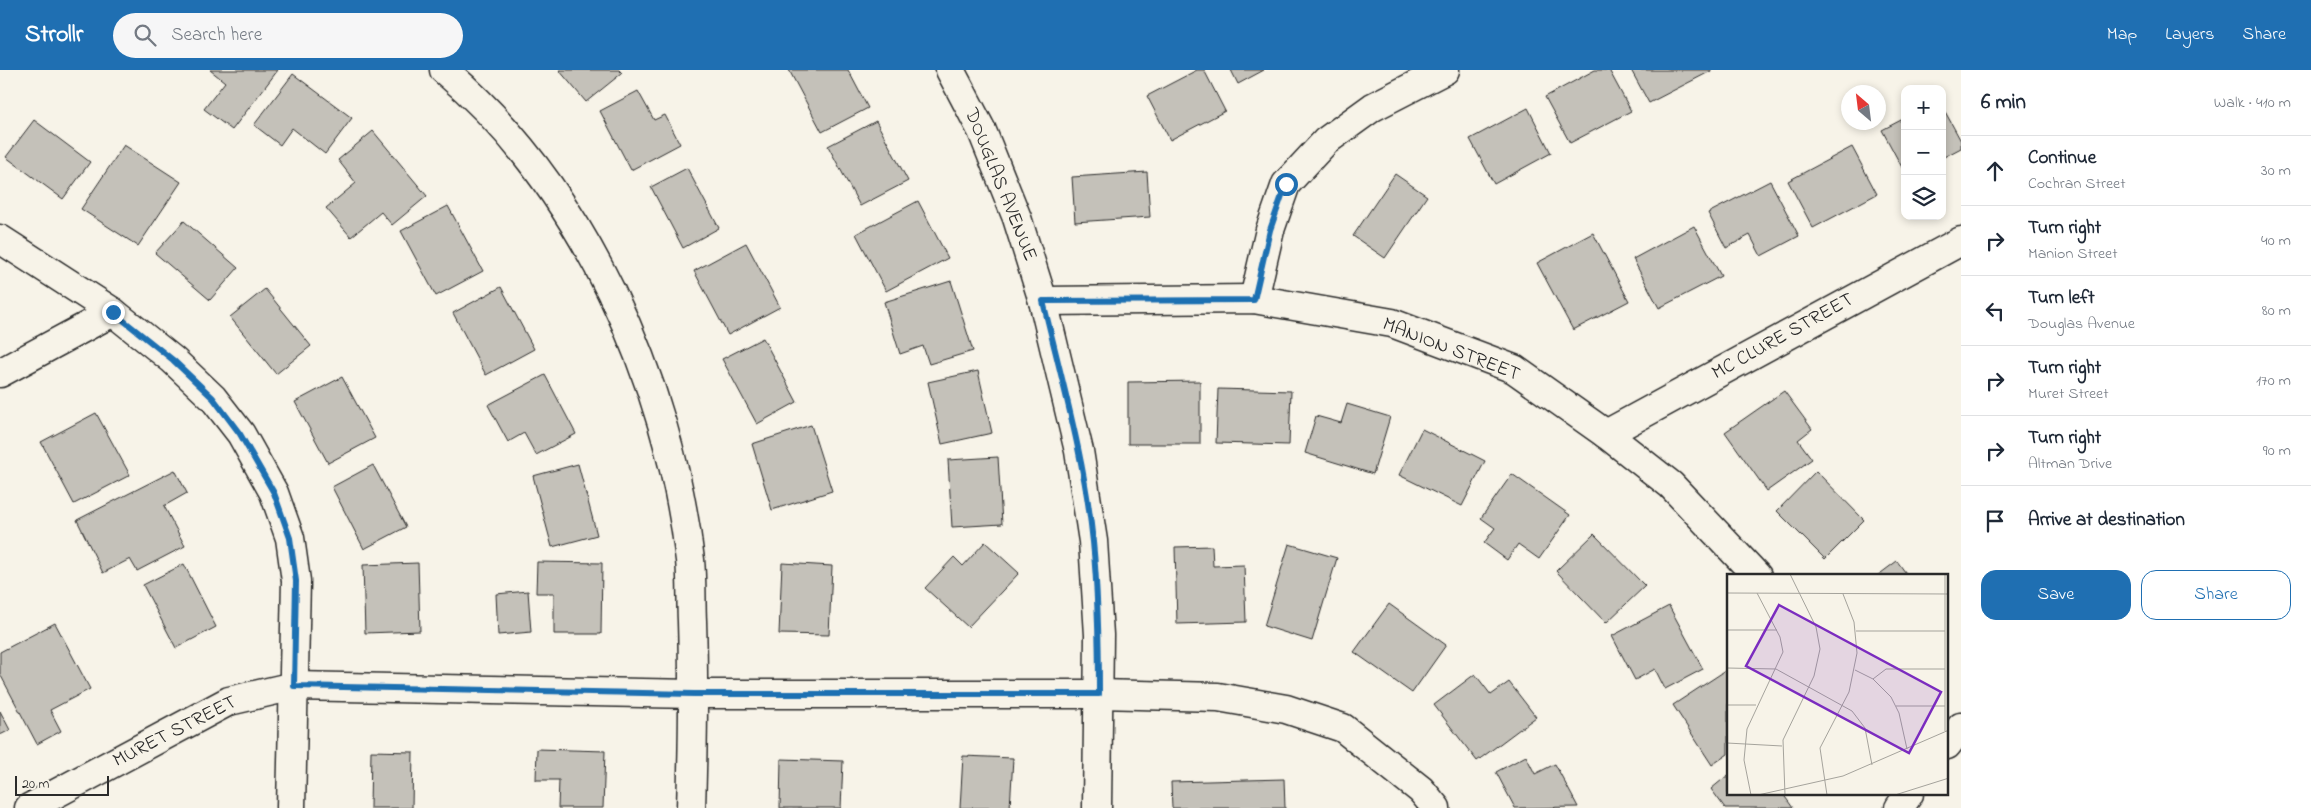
<!DOCTYPE html>
<meta charset="utf-8">
<style>
body{margin:0;font-family:"Indie Flower",sans-serif;background:#f6f6f7;color:#1f2937}
.controls{position:absolute;right:15px;top:15px;display:grid;overflow:hidden;border-radius:10px;box-shadow:0 2px 8px #0003}
.controls button{width:45px;height:45px;display:grid;place-items:center;padding:0;border:0;border-bottom:1px solid #e0e1e3;background:#fff;color:#1f2937;font:25px sans-serif}
.compass{position:absolute;left:1841px;top:15px;width:45px;height:45px;border-radius:50%;background:#fff;box-shadow:0 2px 8px #0003;rotate:332deg}
.scale{position:absolute;left:15px;bottom:12px;width:94px;box-sizing:border-box;padding-left:5px;border:2px solid #2b2b2b;border-top:0;font-size:14px;line-height:18px;white-space:nowrap;color:#2b2b2b;-webkit-text-stroke:4px #f7f3e8;paint-order:stroke}
.stop{position:absolute;width:15px;height:15px;margin:-11px;border:4px solid #1f6fb2;border-radius:50%;background:#fff}
.stop.end{background:#1f6fb2;border-color:#fff;box-shadow:0 1px 5px #0008}
.list{margin:0;padding:0;list-style:none}
h2{display:flex;justify-content:space-between;align-items:center;height:65px;margin:0;padding:0 20px;font-size:21px}
h2 small{font-size:16px;font-weight:400;color:#747a83}
.list li{display:grid;grid-template-columns:32px 1fr auto;gap:15px;align-items:center;box-sizing:border-box;height:70px;padding:0 20px;border-top:1px solid #e0e1e3}
.list b{display:block;font-size:19px;white-space:nowrap}
.list p{margin:0;font-size:16px;white-space:nowrap;color:#747a83}
.list em{font-size:16px;font-style:normal;color:#747a83}
.actions{display:flex;gap:10px;padding:15px 20px}
.actions a{flex:1;padding:11px 0;border:1px solid #1f6fb2;border-radius:15px;text-align:center;font-size:18px;color:#1f6fb2}
.actions .main{background:#1f6fb2;color:#fff}
.icon{flex:none;width:28px;height:28px;fill:none;stroke:currentColor;stroke-width:2;stroke-linecap:round;stroke-linejoin:round}
.map{position:relative;flex:none;width:1961px;height:738px;overflow:hidden}
header{display:flex;align-items:center;gap:30px;box-sizing:border-box;height:70px;padding:0 25px;background:#1f6fb2;color:#fff}
header strong{font-size:24px}
nav{display:flex;gap:28px;margin-inline-start:auto;font-size:18px}
.search{width:350px;height:45px;background:#f6f6f7;display:flex;align-items:center;gap:12px;box-sizing:border-box;padding:0 18px;border-radius:28px;color:#747a83;font-size:19px}
main{display:flex}
aside{flex:1;background:#fff}
.map>svg:first-child{display:block}
</style>
<header>
<strong>Strollr</strong>
<div class="search"><svg class="icon" aria-label="search" viewBox="0 0 24 24"><circle cx="10" cy="10" r="6"/><path d="M15 15l6 6"/></svg>Search here</div>
<nav><a>Map</a><a>Layers</a><a>Share</a></nav>
</header>
<main>
<div class="map">
<svg width="1961" height="738" viewBox="0 0 1961 738">
<rect width="100%" height="100%" fill="#f7f3e8"/>
<filter id="ink" filterUnits="userSpaceOnUse"><feTurbulence type="fractalNoise" baseFrequency=".02" numOctaves="2"/><feDisplacementMap in="SourceGraphic" scale="10" xChannelSelector="R" yChannelSelector="G"/><feConvolveMatrix kernelMatrix="1 2 1 2 8 2 1 2 1" color-interpolation-filters="sRGB"/></filter>
<g filter="url(#ink)">
<g fill="#c4c1b9" stroke="#2b2b2b">
<polygon points="210,0 278,0 232,60 204,39 225,12"/>
<polygon points="559,0 619,0 622,3 586,32"/>
<polygon points="789,0 848,0 868,38 822,62"/>
<polygon points="1197,0 1204,0 1225,41 1170,70 1147,26"/>
<polygon points="1231,0 1264,0 1238,14"/>
<polygon points="1595,0 1609,0 1631,41 1570,73 1545,27"/>
<polygon points="1631,0 1711,0 1711,1 1649,33"/>
<polygon points="293,4 352,48 325,84 292,58 280,75 254,55"/>
<polygon points="638,21 654,50 665,45 680,74 631,100 600,41"/>
<polygon points="1942,36 1961,71 1961,78 1942,88"/>
<polygon points="1528,38 1551,83 1494,114 1470,69"/>
<polygon points="1905,48 1905,103 1882,60"/>
<polygon points="34,50 90,92 63,129 6,87"/>
<polygon points="876,51 908,111 860,136 828,76"/>
<polygon points="373,61 427,126 392,155 381,142 351,167 326,138 356,113 338,90"/>
<polygon points="124,75 181,112 138,176 81,139"/>
<polygon points="1852,77 1877,124 1813,158 1788,111"/>
<polygon points="687,98 719,158 683,178 651,117"/>
<polygon points="1147,102 1150,147 1075,152 1072,107"/>
<polygon points="1395,104 1427,126 1385,188 1353,166"/>
<polygon points="1770,111 1799,166 1761,186 1750,165 1726,178 1708,143"/>
<polygon points="918,131 948,188 886,221 856,164"/>
<polygon points="448,136 483,201 436,226 401,161"/>
<polygon points="184,151 238,198 210,230 155,183"/>
<polygon points="1694,156 1721,206 1659,238 1633,189"/>
<polygon points="1593,163 1629,231 1573,260 1537,193"/>
<polygon points="746,173 780,237 728,265 694,201"/>
<polygon points="951,211 973,281 929,294 923,276 900,284 884,232"/>
<polygon points="501,217 534,279 486,305 453,243"/>
<polygon points="265,219 311,276 276,304 230,247"/>
<polygon points="763,268 797,332 757,354 722,289"/>
<polygon points="978,301 992,363 942,374 928,312"/>
<polygon points="545,305 576,364 536,385 524,363 508,372 488,335"/>
<polygon points="342,307 375,368 328,393 295,332"/>
<polygon points="1200,311 1200,374 1128,374 1128,312"/>
<polygon points="1218,319 1291,321 1289,375 1216,373"/>
<polygon points="1784,321 1812,359 1798,370 1812,389 1767,421 1725,362"/>
<polygon points="1347,334 1390,347 1373,404 1305,383 1316,346 1341,353"/>
<polygon points="96,343 130,405 74,434 41,372"/>
<polygon points="811,355 832,421 772,440 752,374"/>
<polygon points="1422,359 1485,391 1462,436 1399,405"/>
<polygon points="998,387 1002,454 952,457 948,390"/>
<polygon points="578,394 597,465 552,477 533,406"/>
<polygon points="373,395 406,457 364,479 332,417"/>
<polygon points="175,400 187,423 164,436 185,476 137,501 130,489 103,503 77,450"/>
<polygon points="1816,401 1864,450 1825,489 1777,441"/>
<polygon points="1512,404 1570,445 1539,489 1518,474 1507,490 1484,473 1495,458 1481,448"/>
<polygon points="1594,464 1645,516 1606,553 1556,501"/>
<polygon points="985,472 1019,503 968,557 925,518 954,487 963,496"/>
<polygon points="1289,474 1337,488 1312,571 1264,556"/>
<polygon points="1212,476 1213,496 1244,495 1246,552 1177,554 1175,477"/>
<polygon points="1897,491 1908,506 1877,506"/>
<polygon points="537,492 602,493 601,564 554,564 554,523 536,523"/>
<polygon points="418,493 420,561 365,563 363,495"/>
<polygon points="782,493 832,496 829,565 779,564"/>
<polygon points="184,494 216,557 176,578 143,515"/>
<polygon points="528,521 531,562 498,565 496,524"/>
<polygon points="1389,534 1446,575 1412,623 1354,582"/>
<polygon points="1669,536 1703,599 1665,619 1655,599 1635,610 1612,566"/>
<polygon points="55,553 90,619 50,640 61,661 37,674 0,604 0,582"/>
<polygon points="1728,599 1728,684 1712,695 1673,635"/>
<polygon points="1475,604 1491,625 1509,612 1536,647 1477,691 1434,635"/>
<polygon points="0,641 10,660 0,665"/>
<polygon points="537,679 605,681 603,738 558,738 559,710 536,710"/>
<polygon points="371,681 413,682 412,738 370,738"/>
<polygon points="963,686 1013,688 1010,738 960,738"/>
<polygon points="1526,686 1535,704 1555,694 1578,737 1515,738 1496,702"/>
<polygon points="781,689 843,691 841,738 780,738"/>
<polygon points="1728,705 1728,724 1783,724 1793,738 1725,738 1711,719"/>
<polygon points="1284,709 1285,738 1172,738 1171,712"/>
</g>
<g fill="none" stroke-linecap="round" stroke-linejoin="round">
<defs>
<g id="minor">
<polyline points="950,0 982,61 1017,148 1043,231 1079,381 1093,471 1099,565 1097,738"/>
<polyline points="0,169 113,242 173,290 213,328 241,364 274,423 290,468 296,511 291,738"/>
<polyline points="1254,229 1270,160 1286,114 1326,71 1373,37 1445,0"/>
<polyline points="1043,231 1254,229 1392,253 1514,299 1606,364 1671,415 1757,506"/>
<polyline points="0,303 113,242"/>
<polyline points="1606,364 1961,171"/>
<polyline points="29,738 229,631 294,616 694,624 1099,624 1218,627 1286,639 1343,658 1421,720 1436,738"/>
</g>
<path id="tertiary" d="M444 0C583 117 669 312 690 490 692 510 691 531 692 551 694 614 693 676 691 738"/>
<g id="secondary">
<polyline points="1947,675 1961,657"/>
<polyline points="1899,738 1909,724"/>
</g>
</defs>
<use href="#minor" stroke="#2b2b2b" stroke-width="31"/>
<use href="#tertiary" stroke="#2b2b2b" stroke-width="31"/>
<use href="#secondary" stroke="#2b2b2b" stroke-width="31"/>
<use href="#minor" stroke="#f7f3e8" stroke-width="28"/>
<use href="#tertiary" stroke="#f7f3e8" stroke-width="28"/>
<use href="#secondary" stroke="#f7f3e8" stroke-width="28"/>
</g>
</g>
<g fill="none" stroke-linecap="round" stroke-linejoin="round" filter="url(#ink)">
<path stroke="#1f6fb2" stroke-width="6" d="M113 242 173 290 213 328 240 364 274 423 290 468 296 511 294 616 694 624H1099C1099 573 1098 523 1093 472 1085 391 1062 311 1043 231L1254 230 1270 160 1286 114"/>
</g>
<g text-anchor="middle" dominant-baseline="central" stroke-width="4" stroke-linejoin="round" paint-order="stroke">
<g font-size="20" fill="#2b2b2b" stroke="#f7f3e8">
<text transform="translate(1000 115) rotate(68)">DOUGLAS AVENUE</text>
<text transform="translate(1783 267) rotate(-29)">MC CLURE STREET</text>
<text transform="translate(1451 280) rotate(21)">MANION STREET</text>
<text transform="translate(175 662) rotate(-27)">MURET STREET</text>
</g>
</g>
<g transform="translate(1727 504)">
<rect width="221" height="221" fill="#f7f3e8"/>
<path fill="none" stroke="#a5a39c" stroke-width="1" d="M218 0V157M0 19 222 20M0 56H50M129 57H218M0 94 49 95 125 137 138 154 145 191M128 96 146 105 164 123 172 139 180 175M146 105 159 95H218M0 131H29M169 132H218M0 169 55 172M24 221 17 186 20 155 56 78 53 63 30 19M31 221 116 202 222 156M58 221 56 166 87 102 93 75 89 53 63 0M100 221 93 174 122 118 130 79 127 48 116 20M168 221 222 204"/>
<path fill="#7b2cbf" fill-opacity="0.15" stroke="#7b2cbf" stroke-width="2.5" d="M52 31 214 118 182 179 19 92Z"/>
<rect width="221" height="221" fill="none" stroke="#2b2b2b" stroke-width="2.5"/>
</g>
</svg>
<div class="controls">
<button>+</button>
<button>−</button>
<button><svg class="icon" aria-label="layers" viewBox="0 0 24 24"><path d="M12 4l9 5-9 5-9-5zM3 14l9 5 9-5"/></svg></button>
</div>
<svg class="compass" viewBox="-18 -18 36 36"><path d="M0-13l5 13h-10z" fill="#e53935"/><path d="M0 13l5-13h-10z" fill="#747a83"/></svg>
<div class="scale">20 m</div>
<div class="stop" style="left:1286px;top:114px"></div>
<div class="stop end" style="left:113px;top:242px"></div>
</div>
<aside>
<h2>6 min<small>Walk · 410 m</small></h2>
<ul class="list">
<li><svg class="icon" aria-label="ahead" viewBox="0 0 24 24"><path d="M12 20V5M6 11l6-6 6 6"/></svg><div><b>Continue</b><p>Cochran Street</p></div><em>30 m</em></li>
<li><svg class="icon" aria-label="right" viewBox="0 0 24 24"><path d="M7 20v-9h11M14 6l5 5-5 5"/></svg><div><b>Turn right</b><p>Manion Street</p></div><em>40 m</em></li>
<li><svg class="icon" aria-label="left" viewBox="0 0 24 24"><path d="M17 20v-9H6M10 6l-5 5 5 5"/></svg><div><b>Turn left</b><p>Douglas Avenue</p></div><em>80 m</em></li>
<li><svg class="icon" aria-label="right" viewBox="0 0 24 24"><path d="M7 20v-9h11M14 6l5 5-5 5"/></svg><div><b>Turn right</b><p>Muret Street</p></div><em>170 m</em></li>
<li><svg class="icon" aria-label="right" viewBox="0 0 24 24"><path d="M7 20v-9h11M14 6l5 5-5 5"/></svg><div><b>Turn right</b><p>Altman Drive</p></div><em>90 m</em></li>
<li><svg class="icon" aria-label="arrive" viewBox="0 0 24 24"><path d="M6 21V4h12l-3 4 3 4H6"/></svg><div><b>Arrive at destination</b></div></li>
</ul>
<div class="actions"><a class="main">Save</a><a>Share</a></div>
</aside>
</main>
